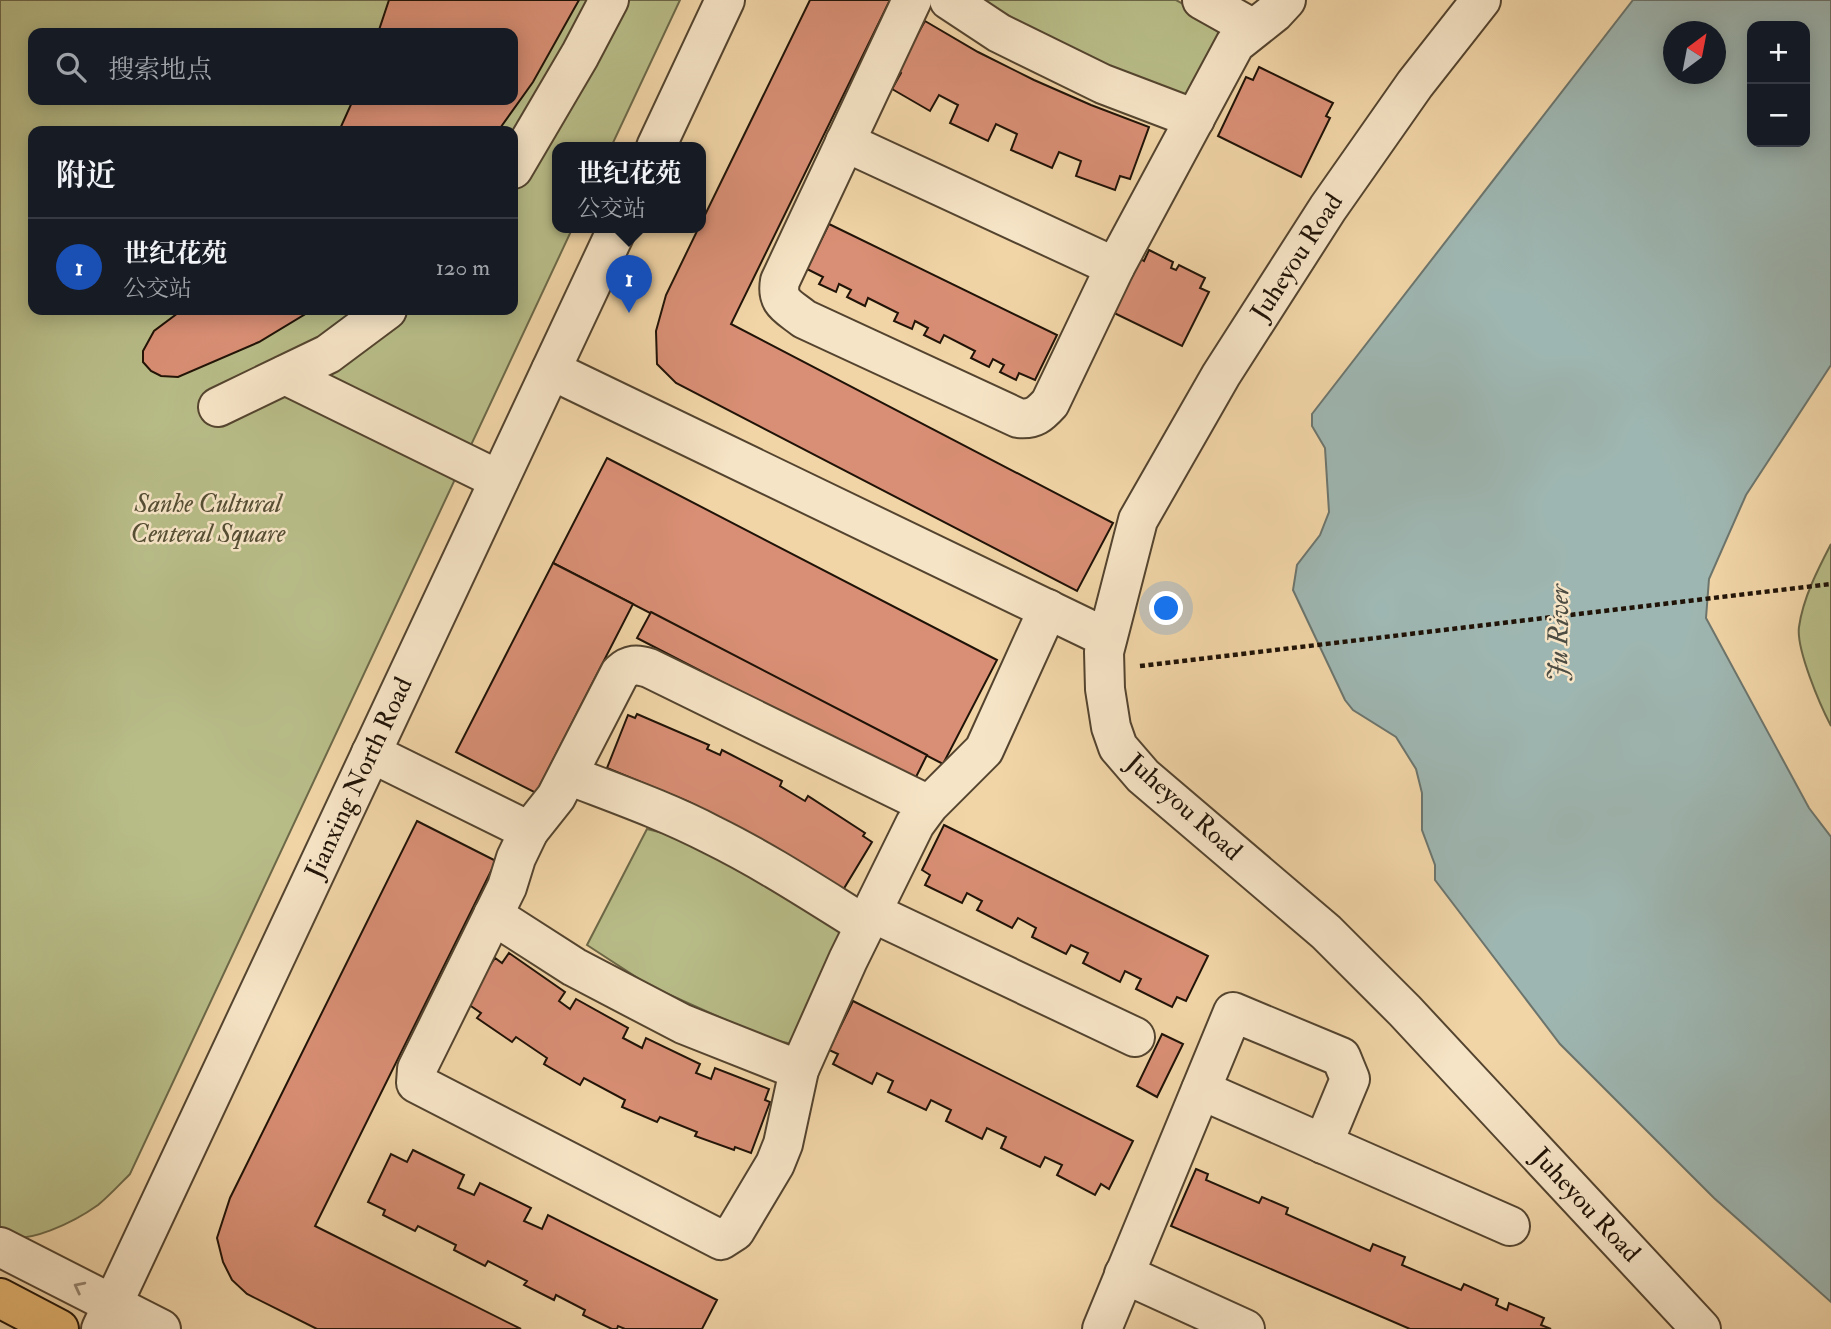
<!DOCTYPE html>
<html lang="zh">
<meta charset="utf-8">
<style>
body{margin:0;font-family:"IM FELL Double Pica","Noto Serif SC",serif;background:#242831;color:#f1f3f6}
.controls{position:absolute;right:21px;top:21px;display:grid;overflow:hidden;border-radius:14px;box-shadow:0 4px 18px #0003}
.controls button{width:63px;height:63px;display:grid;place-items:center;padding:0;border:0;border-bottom:2px solid #363941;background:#171b24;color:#f1f3f6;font:35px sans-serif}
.compass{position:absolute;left:1663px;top:21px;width:63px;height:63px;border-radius:50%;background:#171b24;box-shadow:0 4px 18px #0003;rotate:32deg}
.you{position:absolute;left:1167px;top:609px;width:24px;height:24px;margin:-18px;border:5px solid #fff;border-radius:50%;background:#1a73e8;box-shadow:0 0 0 10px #1a73e833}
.badge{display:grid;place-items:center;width:46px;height:46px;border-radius:50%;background:#0b8043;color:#fff;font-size:23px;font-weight:700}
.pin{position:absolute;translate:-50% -58px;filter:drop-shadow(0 2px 4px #0008)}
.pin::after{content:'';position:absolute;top:37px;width:24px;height:21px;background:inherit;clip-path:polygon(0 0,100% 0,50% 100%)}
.popup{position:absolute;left:552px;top:142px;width:154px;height:91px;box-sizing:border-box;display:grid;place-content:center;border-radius:14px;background:#171b24;filter:drop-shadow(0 2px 5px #0005);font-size:23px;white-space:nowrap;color:#9ea1a6}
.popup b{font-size:26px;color:#f1f3f6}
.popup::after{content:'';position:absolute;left:50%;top:100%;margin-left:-14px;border:14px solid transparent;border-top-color:#171b24}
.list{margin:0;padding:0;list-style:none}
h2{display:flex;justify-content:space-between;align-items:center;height:91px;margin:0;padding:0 28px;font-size:30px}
h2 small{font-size:23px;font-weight:400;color:#9ea1a6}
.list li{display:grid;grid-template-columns:46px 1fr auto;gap:21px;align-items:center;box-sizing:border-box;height:98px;padding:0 28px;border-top:2px solid #363941}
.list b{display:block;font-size:26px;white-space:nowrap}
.list p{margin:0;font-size:23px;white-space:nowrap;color:#9ea1a6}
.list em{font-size:23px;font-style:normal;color:#9ea1a6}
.icon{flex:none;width:38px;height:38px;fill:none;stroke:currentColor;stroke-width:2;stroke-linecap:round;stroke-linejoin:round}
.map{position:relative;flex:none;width:1831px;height:1329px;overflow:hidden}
.search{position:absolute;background:#171b24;box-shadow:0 4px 18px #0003;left:28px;top:28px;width:490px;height:77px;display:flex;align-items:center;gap:18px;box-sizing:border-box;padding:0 24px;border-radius:14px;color:#9ea1a6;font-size:26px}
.panel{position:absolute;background:#171b24;box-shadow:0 4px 18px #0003;left:28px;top:126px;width:490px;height:189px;border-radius:14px}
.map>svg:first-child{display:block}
</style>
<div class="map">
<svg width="1831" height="1329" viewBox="0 0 1831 1329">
<rect width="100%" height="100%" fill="#f1d5a7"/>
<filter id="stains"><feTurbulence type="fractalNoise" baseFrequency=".00286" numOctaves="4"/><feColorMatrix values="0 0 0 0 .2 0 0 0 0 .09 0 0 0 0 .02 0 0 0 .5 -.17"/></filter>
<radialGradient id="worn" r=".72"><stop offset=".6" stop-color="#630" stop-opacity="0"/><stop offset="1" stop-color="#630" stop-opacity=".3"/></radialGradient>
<g fill="#b8bd88" stroke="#6c6848" stroke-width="2" fill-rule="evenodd">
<path d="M0 0H680L611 147H557V227H573L130 1174C120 1184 109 1196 98 1205 77 1220 25 1248 0 1234ZM33 33H513V100H33ZM33 131H513V310H33Z"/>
<polygon points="982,0 1176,0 1207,17 1218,32 1217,42 1187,96 1071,52"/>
<path d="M1831 544V726C1820 705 1796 649 1799 627 1803 598 1818 569 1831 544Z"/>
<polygon points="647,829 675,836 844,927 796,1045 766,1038 650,986 587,945"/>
</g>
<path fill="#9eb6b1" stroke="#6c756d" stroke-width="2" fill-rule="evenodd" d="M1633 0H1831V365L1746 495 1709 579 1706 618 1809 808 1831 837V1302L1714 1198 1560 1044 1435 880V865L1422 830V793L1416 769 1396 737 1353 710 1345 700 1293 590 1297 565 1320 535 1329 512 1325 448 1312 426V414ZM1752 26H1805V142H1752ZM1674 32H1716V74H1674Z"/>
<g fill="#d98f75" stroke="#201307" stroke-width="2">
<polygon points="389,0 579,0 533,82 498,131 339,131 353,100 513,100 513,33 378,33"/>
<polygon points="810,0 890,0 731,324 1113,523 1077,591 676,383 657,364 656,331 666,295 699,227 701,227 701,223"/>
<polygon points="925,21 978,52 1034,80 1091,105 1149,127 1130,179 1120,176 1115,190 1076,176 1081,161 1059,152 1052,168 1011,150 1017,134 996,124 988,141 950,123 958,105 939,95 930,111 892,89 901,73 897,70"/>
<polygon points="1259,67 1333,103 1326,116 1330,118 1301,177 1218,136 1246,77 1253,80"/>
<polygon points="829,224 1057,335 1035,380 1019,373 1016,380 1000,372 1004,365 993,359 989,367 971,358 975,351 944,335 940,343 924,335 928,328 915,321 912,329 894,321 898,313 868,298 865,306 847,297 851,290 839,284 836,292 819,284 823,277 807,269"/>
<polygon points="1149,250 1173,262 1171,268 1176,270 1179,265 1205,278 1200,288 1209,292 1182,346 1110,311 1136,256 1144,261"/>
<polygon points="182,310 312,310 259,342 178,377 161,376 151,371 143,362 143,351 154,331"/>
<polygon points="607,458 997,660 943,764 553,563"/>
<polygon points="553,563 633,604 536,793 456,752"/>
<polygon points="651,612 927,755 914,781 637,638"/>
<polygon points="637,714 709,745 707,749 720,755 722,750 782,781 780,786 805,801 808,796 865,833 863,836 872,842 843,890 768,843 689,802 607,768 628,715 635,718"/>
<polygon points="417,821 496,861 315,1226 521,1329 317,1329 247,1294 232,1280 223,1262 217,1238 230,1198"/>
<polygon points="944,825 1208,956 1186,1001 1177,997 1172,1007 1136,989 1141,979 1125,971 1120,982 1083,963 1088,953 1071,945 1066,954 1032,937 1036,928 1018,918 1012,928 977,910 982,901 967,893 962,903 925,885 930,875 922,870"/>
<polygon points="509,953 565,992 559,1001 570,1009 576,999 628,1028 623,1038 642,1048 646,1038 700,1064 696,1073 711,1079 715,1068 769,1089 765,1100 770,1102 751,1153 735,1147 734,1150 695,1136 697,1132 660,1117 657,1122 622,1107 625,1100 584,1078 580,1085 544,1064 547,1058 516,1037 512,1042 477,1018 481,1013 465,1002 495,958 502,963"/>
<polygon points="853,1001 1133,1141 1109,1189 1101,1184 1095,1195 1057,1175 1062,1165 1045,1157 1040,1167 1001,1148 1006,1137 987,1128 982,1139 946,1121 951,1110 931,1100 926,1110 888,1092 893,1081 877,1073 872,1084 833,1064 838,1054 829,1050"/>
<polygon points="1162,1034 1183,1044 1157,1097 1137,1086"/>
<polygon points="413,1150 464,1175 458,1188 474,1195 480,1183 531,1208 524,1221 542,1229 548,1215 717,1300 702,1329 625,1329 618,1326 617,1329 612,1329 583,1315 585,1310 556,1295 554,1300 524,1285 527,1281 488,1261 485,1266 454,1250 456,1245 418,1226 415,1231 383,1215 385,1210 368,1202 391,1154 407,1162"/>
<polygon points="1196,1169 1208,1174 1206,1180 1259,1203 1262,1197 1288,1208 1286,1214 1370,1251 1373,1244 1405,1257 1402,1265 1461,1290 1464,1284 1498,1299 1496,1305 1507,1310 1509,1303 1544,1318 1541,1325 1551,1329 1410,1329 1171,1226"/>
</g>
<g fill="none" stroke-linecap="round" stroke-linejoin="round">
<defs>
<g id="minor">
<path d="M912 0 780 281C776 303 788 306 804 319L1018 418C1034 420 1040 414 1050 403L1115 267 1235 44 1274 13 1286 0"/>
<polyline points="949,0 999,33 1103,84 1195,119"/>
<polyline points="1202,0 1252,28"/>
<polyline points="1481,0 1415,84 1328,208 1221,375 1138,520 1104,652 1105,689 1111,727 1118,747 1143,776 1326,932 1405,1011 1701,1329"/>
<polyline points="845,142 1115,267"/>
<polyline points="656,147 725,0"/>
<polyline points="513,169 580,55 609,0"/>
<polyline points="551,370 1107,638"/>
<polyline points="285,375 499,480"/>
<polyline points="218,407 328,354 387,310"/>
<polyline points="371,753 529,831"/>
<path d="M568 775C617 794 666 811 712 835 765 861 815 894 865 925"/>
<path d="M929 805 649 668C637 664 630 664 620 673L556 797 529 831 516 858 507 887 417 1069 416 1083 721 1240 735 1231 775 1164 783 1144 799 1070 848 960 915 824 929 805 984 750 1048 609"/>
<polyline points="871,912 1135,1037"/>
<polyline points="493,915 574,967 683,1024 799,1070"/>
<polyline points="1201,1090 1510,1226"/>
<polyline points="0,1247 161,1329"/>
<polyline points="1124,1274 1245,1329"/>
<polyline points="101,1329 618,227"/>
<polyline points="1102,1329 1233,1012 1341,1057 1350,1079 1323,1144"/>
</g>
<polyline id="highway" points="0,1298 59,1329"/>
</defs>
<use href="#minor" stroke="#54442f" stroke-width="42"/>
<use href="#highway" stroke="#201307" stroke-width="42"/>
<polyline stroke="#201307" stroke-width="4.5" stroke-dasharray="5 3.5" stroke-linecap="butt" points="1140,666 1831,584"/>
<use href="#minor" stroke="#f6e4c6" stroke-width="38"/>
<use href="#highway" stroke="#e8ba74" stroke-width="38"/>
</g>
<defs><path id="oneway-chevron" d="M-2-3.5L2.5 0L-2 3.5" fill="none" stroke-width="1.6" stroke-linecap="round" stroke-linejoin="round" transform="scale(1.75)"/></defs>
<use stroke="#968670" href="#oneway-chevron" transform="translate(79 1287) rotate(-153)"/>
<g text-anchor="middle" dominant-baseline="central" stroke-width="5" stroke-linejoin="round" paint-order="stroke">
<g font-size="26" fill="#201307" stroke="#f6e4c6">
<text transform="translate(1297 257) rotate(-57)">Juheyou Road</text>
<text transform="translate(359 778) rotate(-65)">Jianxing North Road</text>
<text transform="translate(1184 807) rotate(42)">Juheyou Road</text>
<text transform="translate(1586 1205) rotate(47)">Juheyou Road</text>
</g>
<g font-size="26" font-style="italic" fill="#554e34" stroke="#f6e4c6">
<text x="208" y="504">Sanhe Cultural<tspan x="208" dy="30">Centeral Square</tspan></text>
</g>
<g font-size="28" font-style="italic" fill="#4c4c42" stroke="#f6e4c6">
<text transform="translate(1559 633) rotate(-89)">Ju River</text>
</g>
</g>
<rect width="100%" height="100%" filter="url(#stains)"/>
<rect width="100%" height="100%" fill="url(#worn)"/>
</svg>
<div class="controls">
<button>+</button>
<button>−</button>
</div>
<svg class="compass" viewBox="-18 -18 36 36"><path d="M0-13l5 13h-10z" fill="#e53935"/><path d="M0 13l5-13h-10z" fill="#9ea1a6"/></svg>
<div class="you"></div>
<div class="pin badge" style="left:629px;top:313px;background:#1a4fb4">1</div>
<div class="popup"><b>世纪花苑</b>公交站</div>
<div class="search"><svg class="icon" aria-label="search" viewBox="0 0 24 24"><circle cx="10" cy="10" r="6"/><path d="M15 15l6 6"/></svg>搜索地点</div>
<section class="panel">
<h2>附近<small></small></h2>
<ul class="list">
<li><span class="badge" style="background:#1a4fb4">1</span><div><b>世纪花苑</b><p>公交站</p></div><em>120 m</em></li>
</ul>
</section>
</div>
